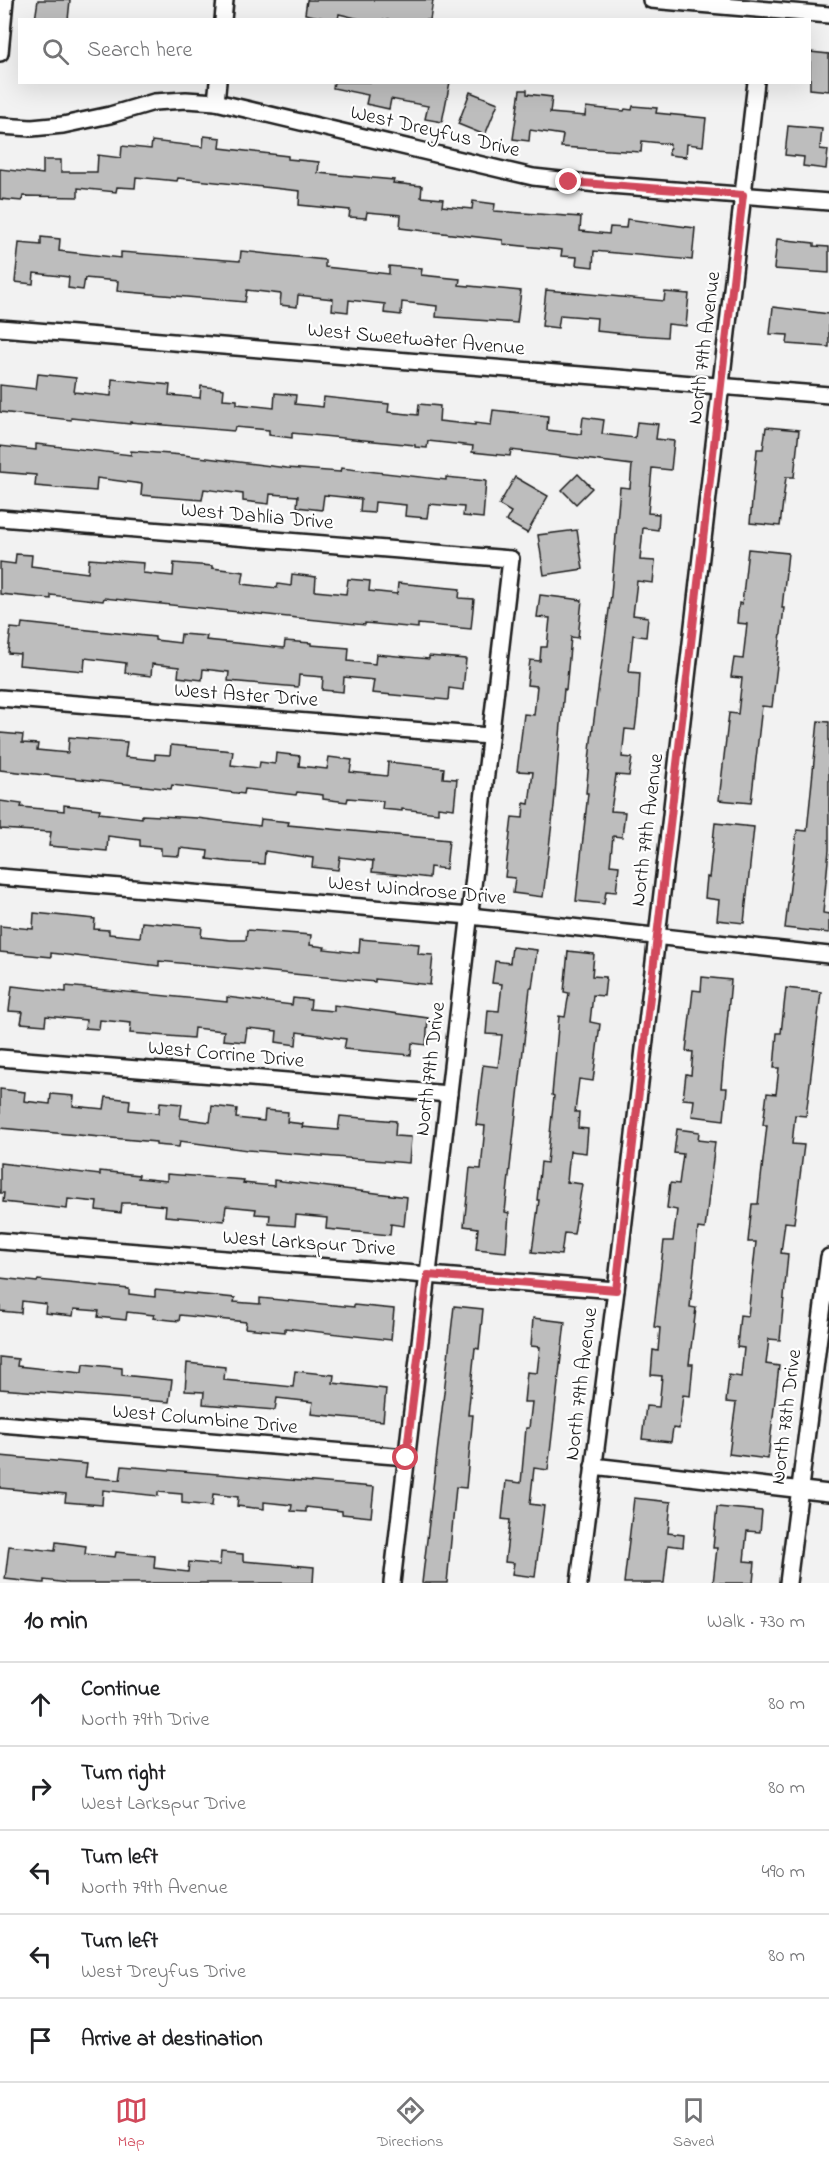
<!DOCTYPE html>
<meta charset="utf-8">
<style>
body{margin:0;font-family:"Indie Flower",sans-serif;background:#f6f6f6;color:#202124}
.stop{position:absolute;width:18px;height:18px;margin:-14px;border:4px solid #d1495b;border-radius:50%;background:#fff}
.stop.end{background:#d1495b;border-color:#fff;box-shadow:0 2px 6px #0008}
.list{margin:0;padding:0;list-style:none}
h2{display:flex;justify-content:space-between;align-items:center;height:78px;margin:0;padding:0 24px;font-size:26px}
h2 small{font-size:20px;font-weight:400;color:#757577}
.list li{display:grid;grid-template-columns:39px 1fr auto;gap:18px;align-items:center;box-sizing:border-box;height:84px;padding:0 24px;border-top:2px solid #e0e0e0}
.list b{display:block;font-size:22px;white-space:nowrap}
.list p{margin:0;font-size:20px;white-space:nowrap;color:#757577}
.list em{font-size:20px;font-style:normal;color:#757577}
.icon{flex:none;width:33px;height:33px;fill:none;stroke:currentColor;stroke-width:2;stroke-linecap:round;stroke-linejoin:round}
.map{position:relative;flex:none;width:829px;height:1583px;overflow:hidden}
.search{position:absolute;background:#fff;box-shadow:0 6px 24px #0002;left:18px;right:18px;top:18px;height:66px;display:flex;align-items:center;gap:15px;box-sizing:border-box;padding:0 21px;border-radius:0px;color:#757577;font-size:22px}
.sheet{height:498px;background:#fff}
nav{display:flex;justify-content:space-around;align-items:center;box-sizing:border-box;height:84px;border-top:2px solid #e0e0e0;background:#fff;font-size:16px;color:#757577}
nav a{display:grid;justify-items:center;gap:3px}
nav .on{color:#d1495b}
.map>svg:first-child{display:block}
</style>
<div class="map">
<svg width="829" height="1583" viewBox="0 0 829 1583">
<rect width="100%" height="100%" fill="#f2f2f2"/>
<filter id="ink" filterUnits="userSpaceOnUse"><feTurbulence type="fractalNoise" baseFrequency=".0167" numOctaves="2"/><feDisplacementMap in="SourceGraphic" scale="12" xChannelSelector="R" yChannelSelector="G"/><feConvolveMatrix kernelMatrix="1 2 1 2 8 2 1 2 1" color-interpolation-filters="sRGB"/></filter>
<g filter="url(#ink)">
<g fill="#bdbdbd" stroke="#1c1c1c" stroke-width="1.5">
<polygon points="38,0 70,0 68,20 35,20"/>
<polygon points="307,0 433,0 430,20 364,20 339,14 338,20 333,20 305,14"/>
<polygon points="810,52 829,54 829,91 810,89"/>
<polygon points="334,82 450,82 442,122 425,119 428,106 391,99 389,109 366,104 368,95 333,88"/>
<polygon points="520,90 527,90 527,94 552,97 550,113 585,116 586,107 624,111 625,109 632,110 633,106 657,108 656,113 706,118 703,146 687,144 686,157 669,155 670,144 642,141 641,152 561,147 563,135 530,130 529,141 513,139"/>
<polygon points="470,92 498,103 485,135 458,124"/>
<polygon points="788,126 822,129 820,149 828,150 826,169 803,166 804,157 785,155"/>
<polygon points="204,136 221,138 220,148 288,156 288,159 319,162 318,173 394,180 393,183 422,186 421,197 443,199 442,206 472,209 473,201 495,204 494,211 581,217 580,231 609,234 610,227 626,228 627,219 695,228 692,260 594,251 593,267 576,265 577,257 561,256 562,250 503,244 503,240 400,228 401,215 367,212 366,218 349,217 350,210 299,205 300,191 178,178 177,181 136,177 135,188 117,187 116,192 78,188 78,197 23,196 22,201 0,199 0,169 43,174 43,160 61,160 61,172 97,172 98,155 121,158 122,146 151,149 152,141 203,147"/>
<polygon points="41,237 60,239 59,251 121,258 121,252 240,261 241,251 325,260 325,267 389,274 389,266 422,269 421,275 460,279 459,285 521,291 517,323 436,317 437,306 402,302 401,315 384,313 385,304 349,300 348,312 332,310 333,299 298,295 297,307 280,305 281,294 247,290 245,302 117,291 118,281 85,278 83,290 68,288 69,277 34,273 33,284 15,282 19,243 41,245"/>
<polygon points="777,239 814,243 814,246 829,247 829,273 774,269"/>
<polygon points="546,290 664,301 665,292 689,294 686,326 668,324 667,337 636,335 596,331 597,318 560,315 558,328 542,326"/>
<polygon points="773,307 829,314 829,347 787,344 788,335 770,334"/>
<polygon points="38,374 76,378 74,392 111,396 112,379 170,385 169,395 200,398 201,386 224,389 223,399 237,400 237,404 274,408 275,393 296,395 295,404 323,407 324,397 389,404 388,412 418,415 419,404 440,406 439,421 475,425 475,423 491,425 493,410 548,416 547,430 581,434 583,417 604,420 602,434 635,438 637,422 658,424 656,439 674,441 671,470 652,468 648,513 659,514 658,530 643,528 640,560 655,561 653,583 637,581 633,615 648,617 646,637 633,635 629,672 640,673 638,706 635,730 625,729 622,757 632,758 629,776 616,775 611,811 625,812 622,837 613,836 610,865 619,866 616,892 606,891 604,904 576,901 588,793 586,793 591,741 611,595 620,487 630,488 632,465 511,450 510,456 472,452 473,446 428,441 427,448 415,447 415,445 292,433 292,438 269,435 269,430 235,427 234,431 130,422 130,424 71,418 71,420 0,412 0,385 36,389"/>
<polygon points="766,427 799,430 794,477 786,477 780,526 750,523 757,449 763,449"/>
<polygon points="36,444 131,455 131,451 183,455 287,468 340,472 341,468 446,480 446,477 486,481 483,518 463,516 464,507 429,504 427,518 405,516 406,505 375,502 374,513 360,512 361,499 324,495 322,510 297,507 298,496 270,494 269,504 243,501 243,494 204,489 202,500 164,497 141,495 142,484 97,478 96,491 58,488 35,486 36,475 0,472 0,446 36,450"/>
<polygon points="578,474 592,488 576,504 562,490"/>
<polygon points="515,477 548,496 527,533 506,521 511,512 499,505"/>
<polygon points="577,530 583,569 544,575 538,535"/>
<polygon points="748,549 788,553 782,608 784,608 772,707 762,706 751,803 719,800 729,713 738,714 742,678 731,677 734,658 743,659 747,624 737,623 739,603 742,604"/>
<polygon points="16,554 32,555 31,566 88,573 89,559 144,563 143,573 173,576 174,563 212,566 212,568 244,572 242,584 277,588 278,584 291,586 292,574 316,577 315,591 346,594 348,579 370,581 369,591 397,594 398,583 460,589 459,598 474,599 471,629 418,624 418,628 365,623 365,625 104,598 103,601 51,595 51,599 0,594 0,562 15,564"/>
<polygon points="540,595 582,600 578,638 571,637 566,690 564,689 554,806 543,897 513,893 515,878 505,877 512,817 523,818 524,803 529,804 533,772 517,771 524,714 534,715 537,686 527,685 530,660 540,661 541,647 547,647 550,618 537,617"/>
<polygon points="22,623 155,637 155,640 180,643 181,634 207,636 206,640 284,648 285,641 311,643 311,645 349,648 348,661 375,664 376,654 429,659 429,656 466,659 463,690 449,688 448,700 372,693 374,680 344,677 343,692 322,690 323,677 299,675 298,687 228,681 229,672 203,669 202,680 178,677 179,667 152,664 151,676 125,673 126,663 85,658 84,671 19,665 20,654 8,653 11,628 21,629"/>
<polygon points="818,721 829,722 829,850 823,913 829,914 829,933 785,928 797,830 807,831"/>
<polygon points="0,733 23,735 22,743 38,744 37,750 68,753 69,737 127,742 125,757 155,760 155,754 170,755 171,745 233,751 231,765 259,768 260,762 275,764 276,753 300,756 299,766 327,769 329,757 352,760 350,772 387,776 388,762 444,768 443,778 457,779 454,809 438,807 438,813 402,809 402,811 382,809 383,801 348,798 347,802 323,799 323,795 297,792 296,795 245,789 244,794 172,785 171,789 0,770"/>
<polygon points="0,801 22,804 21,807 64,811 64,805 100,809 99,813 142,818 142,815 197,818 260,826 261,819 289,822 288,825 449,840 446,869 430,867 429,878 405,875 372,872 373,861 340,857 338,870 312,867 313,858 265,851 264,864 231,862 207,859 208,851 180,848 179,856 161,855 161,848 140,846 140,840 108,836 107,851 49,846 51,832 0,829"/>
<polygon points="715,823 754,827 744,923 717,920 719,900 705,898 707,877 709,878"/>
<polygon points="34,913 95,919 94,929 109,930 109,934 140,937 142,922 202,927 201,937 231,940 246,940 247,930 311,935 310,945 325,947 324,949 359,953 360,939 419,944 418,954 433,955 430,985 375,979 375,982 159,961 159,966 51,953 51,957 0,952 0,926 33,929"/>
<polygon points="512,947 537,950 532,988 530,988 505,1212 509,1213 506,1252 476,1249 478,1228 464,1226 470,1168 481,1169 485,1126 476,1125 483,1065 498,1067 502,1035 486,1034 488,1010 499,1011 502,984 492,983 495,961 510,963"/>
<polygon points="568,951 594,954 592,976 606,977 604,996 593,995 590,1022 600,1024 593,1081 579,1079 575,1112 579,1112 578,1128 588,1129 586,1153 570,1151 567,1182 582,1184 574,1234 564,1233 561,1255 532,1252 539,1200 537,1200 541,1162 547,1163 554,1096 552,1095 559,1016 565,1017 569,993 564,992"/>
<polygon points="702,977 731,980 721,1088 727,1088 724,1120 692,1116 694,1100 683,1099 686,1074 691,1075 693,1052 686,1051 693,990 701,991"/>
<polygon points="12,986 66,992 66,986 227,1002 227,997 292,1005 293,998 311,1000 310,1009 334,1011 334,1005 428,1018 426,1045 412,1043 411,1055 344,1049 346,1039 297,1032 296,1045 276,1042 277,1031 247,1028 245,1042 223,1040 224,1031 194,1028 193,1038 130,1033 131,1023 100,1020 99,1029 85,1028 86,1020 46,1016 45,1025 21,1023 23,1012 9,1011"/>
<polygon points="786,988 821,992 806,1116 795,1115 792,1144 804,1145 794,1223 785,1222 781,1253 788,1254 780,1340 769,1339 766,1364 779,1366 768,1459 729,1454 736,1403 726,1402 729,1375 741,1377 744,1348 737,1347 740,1315 748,1316 756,1242 748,1242 752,1204 758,1204 767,1125 763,1125 767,1093 776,1094 779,1068 774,1068 777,1033 781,1033"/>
<polygon points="0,1089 25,1092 24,1101 50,1104 51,1094 74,1096 73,1106 104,1109 106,1097 130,1100 129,1110 159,1113 160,1102 182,1104 180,1118 210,1122 212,1106 237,1109 236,1118 264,1121 265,1110 288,1112 287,1122 303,1124 302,1127 338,1130 340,1116 396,1121 395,1136 411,1137 409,1163 248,1150 180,1141 179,1147 156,1145 156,1142 0,1128"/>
<polygon points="677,1129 699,1132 698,1140 715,1142 705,1229 698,1228 690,1307 696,1308 689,1364 693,1364 690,1396 683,1395 679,1429 673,1428 671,1442 642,1439 646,1406 659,1407 662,1376 651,1375 653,1350 658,1351 660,1328 654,1327 664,1241 673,1241 677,1210 667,1208 670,1183 679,1184 683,1154 674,1153"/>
<polygon points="0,1163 100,1175 100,1171 139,1175 138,1178 167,1181 167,1174 244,1180 243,1183 274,1186 274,1180 407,1197 404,1226 391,1224 390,1235 326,1229 327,1218 296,1215 295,1226 269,1224 270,1215 255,1214 256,1209 226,1206 224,1221 165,1216 166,1206 136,1203 122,1203 121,1213 96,1210 97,1202 68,1199 67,1209 3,1202 4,1193 0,1193"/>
<polygon points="0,1278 37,1282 38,1280 129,1289 129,1294 155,1297 155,1290 235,1298 234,1302 260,1304 260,1298 354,1307 354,1305 394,1309 391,1340 285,1328 285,1332 245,1328 246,1322 180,1315 179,1321 153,1318 154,1315 127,1312 126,1320 98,1317 99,1311 74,1309 73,1316 45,1313 46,1304 22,1301 21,1313 0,1311"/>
<polygon points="454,1306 483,1309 479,1349 475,1348 468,1415 473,1415 466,1488 456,1487 447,1583 422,1583"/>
<polygon points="533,1318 565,1322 548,1470 534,1468 530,1504 544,1506 535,1577 512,1574 514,1563 505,1562 510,1520 502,1519 506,1481 521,1483 526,1428 529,1428 532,1402 524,1402 527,1372 537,1373 540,1347 531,1346"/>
<polygon points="0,1357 18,1359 17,1366 82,1373 83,1364 122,1368 122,1375 172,1380 169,1402 0,1389"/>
<polygon points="187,1363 225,1367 224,1380 293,1387 295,1371 334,1375 333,1383 386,1389 383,1421 311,1414 313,1402 277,1398 275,1410 203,1404 204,1392 185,1391"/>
<polygon points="0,1456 87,1464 85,1477 120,1480 122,1466 374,1487 371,1517 342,1514 342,1511 306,1507 306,1512 291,1511 292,1505 264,1502 264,1509 237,1506 238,1497 213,1494 212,1506 182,1503 182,1494 158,1492 158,1496 103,1490 102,1505 65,1502 66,1494 0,1488"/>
<polygon points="634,1498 671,1502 668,1533 684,1535 683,1547 668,1545 664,1583 624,1583"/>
<polygon points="717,1507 762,1511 760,1532 747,1531 744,1561 755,1562 753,1583 713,1583 717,1548 713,1548"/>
<polygon points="56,1542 86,1546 85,1554 115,1557 116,1552 155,1556 154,1568 188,1572 189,1562 220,1565 221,1552 243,1554 243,1561 314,1567 313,1583 68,1583 44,1580 44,1583 42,1583 5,1579 9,1546 55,1551"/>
</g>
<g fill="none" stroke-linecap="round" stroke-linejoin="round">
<defs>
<g id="minor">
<polyline points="651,0 829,15"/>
<polyline points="223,20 225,0"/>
<polyline points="0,53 5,0"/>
<polyline points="216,102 218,82"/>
<polyline points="0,126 32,128 63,125 110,115 154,102 186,100 216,102 533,177 597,184 829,202"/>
<polyline points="0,328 829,395"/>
<polyline points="0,518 511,559 392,1583"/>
<polyline points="0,698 489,736"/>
<polyline points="0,877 470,916 829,955"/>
<polyline points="0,1058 449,1094"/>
<polyline points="0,1241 616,1290"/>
<polyline points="0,1424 407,1457"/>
<polyline points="593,1466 829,1493"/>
<polyline points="579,1583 616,1290 756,82"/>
<polyline points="788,1583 829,1257"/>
</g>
</defs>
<use href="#minor" stroke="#1c1c1c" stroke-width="20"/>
<use href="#minor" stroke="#fff" stroke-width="15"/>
</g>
</g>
<g fill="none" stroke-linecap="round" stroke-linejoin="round" filter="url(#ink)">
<polyline stroke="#d1495b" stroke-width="8" points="406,1458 428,1275 616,1290 743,195 569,182"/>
</g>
<g text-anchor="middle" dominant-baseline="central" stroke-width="4.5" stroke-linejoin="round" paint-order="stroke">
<g font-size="21" fill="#1c1c1c" stroke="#fff">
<text transform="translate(435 132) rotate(13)">West Dreyfus Drive</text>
<text transform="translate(416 340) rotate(5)">West Sweetwater Avenue</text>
<text transform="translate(705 348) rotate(-83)">North 79th Avenue</text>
<text transform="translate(257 517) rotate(5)">West Dahlia Drive</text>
<text transform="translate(246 696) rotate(4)">West Aster Drive</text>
<text transform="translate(648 830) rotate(-83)">North 79th Avenue</text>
<text transform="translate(417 891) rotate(5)">West Windrose Drive</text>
<text transform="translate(226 1055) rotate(5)">West Corrine Drive</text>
<text transform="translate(431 1069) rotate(-83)">North 79th Drive</text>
<text transform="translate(309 1244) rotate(4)">West Larkspur Drive</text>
<text transform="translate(582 1384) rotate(-83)">North 79th Avenue</text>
<text transform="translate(787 1417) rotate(-83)">North 78th Drive</text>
<text transform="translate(205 1420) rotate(5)">West Columbine Drive</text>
</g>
</g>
</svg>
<div class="stop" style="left:406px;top:1458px"></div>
<div class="stop end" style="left:569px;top:182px"></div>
<div class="search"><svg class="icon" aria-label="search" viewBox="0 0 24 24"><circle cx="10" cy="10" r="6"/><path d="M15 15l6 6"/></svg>Search here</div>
</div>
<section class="sheet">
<h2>10 min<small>Walk · 730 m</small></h2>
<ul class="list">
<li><svg class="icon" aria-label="ahead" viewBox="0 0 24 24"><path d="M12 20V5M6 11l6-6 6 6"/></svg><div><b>Continue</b><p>North 79th Drive</p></div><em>80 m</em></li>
<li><svg class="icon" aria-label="right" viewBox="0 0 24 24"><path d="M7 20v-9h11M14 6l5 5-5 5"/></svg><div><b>Turn right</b><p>West Larkspur Drive</p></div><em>80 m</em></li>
<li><svg class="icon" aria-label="left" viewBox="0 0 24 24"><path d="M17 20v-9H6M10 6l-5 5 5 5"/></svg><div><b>Turn left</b><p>North 79th Avenue</p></div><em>490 m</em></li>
<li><svg class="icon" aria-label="left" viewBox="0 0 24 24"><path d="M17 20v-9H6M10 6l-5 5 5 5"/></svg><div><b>Turn left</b><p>West Dreyfus Drive</p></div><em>80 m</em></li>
<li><svg class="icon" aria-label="arrive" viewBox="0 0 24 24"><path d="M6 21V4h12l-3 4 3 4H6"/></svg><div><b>Arrive at destination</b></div></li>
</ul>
</section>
<nav>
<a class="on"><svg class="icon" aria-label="map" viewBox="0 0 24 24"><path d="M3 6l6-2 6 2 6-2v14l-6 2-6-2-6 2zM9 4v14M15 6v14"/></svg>Map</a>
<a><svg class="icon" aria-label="directions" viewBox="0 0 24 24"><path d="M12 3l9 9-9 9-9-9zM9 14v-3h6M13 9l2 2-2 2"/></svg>Directions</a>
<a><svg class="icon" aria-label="saved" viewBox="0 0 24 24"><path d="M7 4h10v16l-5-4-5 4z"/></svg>Saved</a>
</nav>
